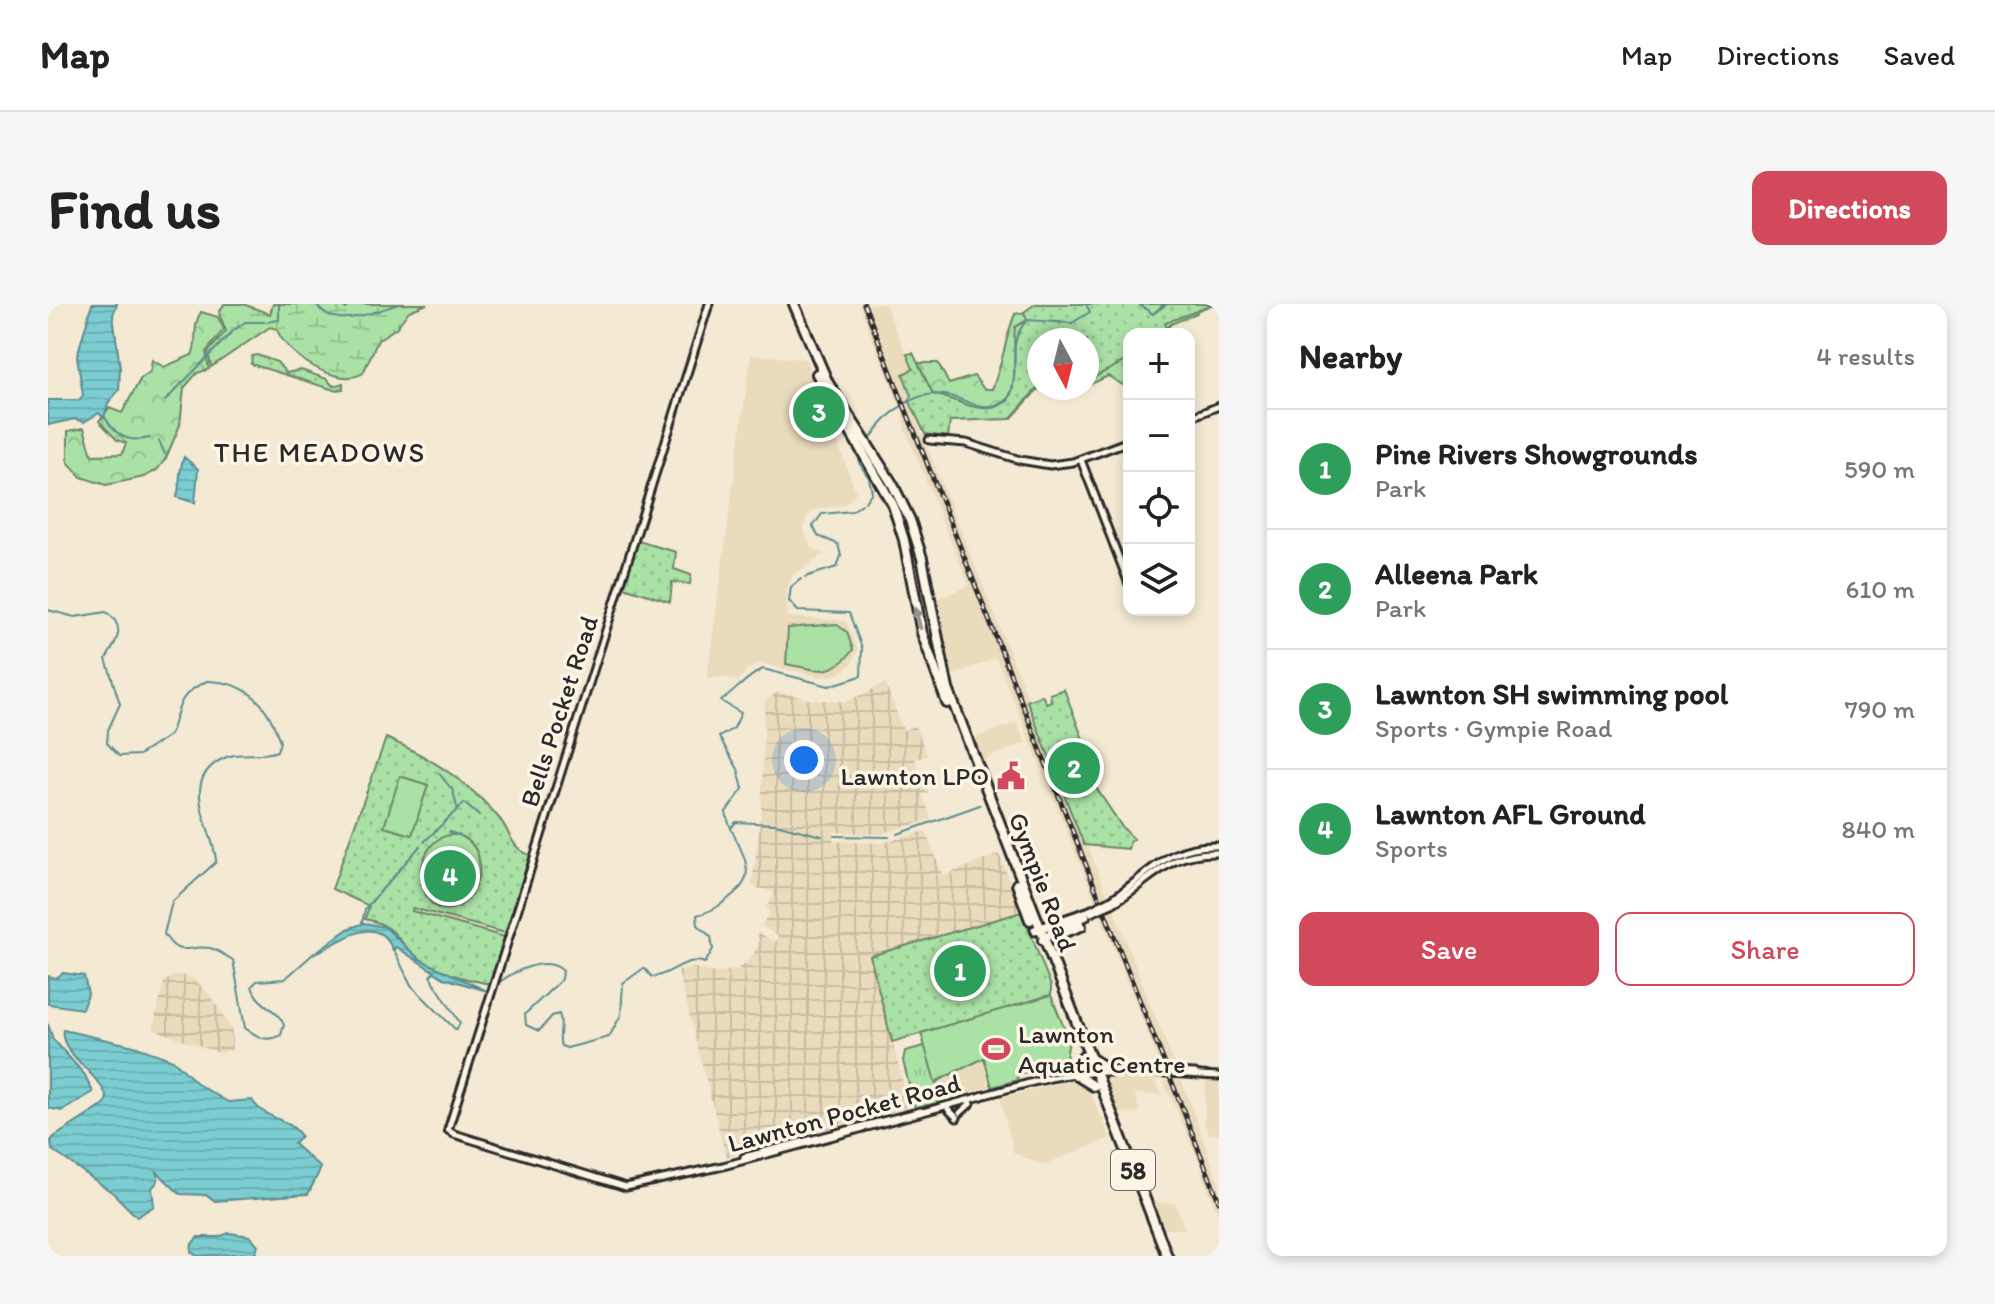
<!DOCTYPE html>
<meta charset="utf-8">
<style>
body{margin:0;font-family:Itim,sans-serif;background:#f6f6f6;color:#222}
.controls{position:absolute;right:24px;top:24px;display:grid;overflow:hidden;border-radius:16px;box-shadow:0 4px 12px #0003}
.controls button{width:72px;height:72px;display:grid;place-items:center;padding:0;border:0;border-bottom:2px solid #e0e0e0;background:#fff;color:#222;font:40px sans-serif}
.compass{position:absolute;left:979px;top:24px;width:72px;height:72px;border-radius:50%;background:#fff;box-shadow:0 4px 12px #0003;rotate:173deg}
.you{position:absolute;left:756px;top:456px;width:28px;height:28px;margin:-20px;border:6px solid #fff;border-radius:50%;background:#1a73e8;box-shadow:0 0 0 12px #1a73e833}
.badge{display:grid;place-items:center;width:52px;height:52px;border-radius:50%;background:#d1495b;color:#fff;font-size:26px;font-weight:700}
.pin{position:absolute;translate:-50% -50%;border:4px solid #fff;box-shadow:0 2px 8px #0006}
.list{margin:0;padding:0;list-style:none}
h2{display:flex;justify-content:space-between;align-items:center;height:104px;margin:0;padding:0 32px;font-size:34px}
h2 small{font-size:26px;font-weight:400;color:#767676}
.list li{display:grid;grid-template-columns:52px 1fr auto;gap:24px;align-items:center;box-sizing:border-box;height:120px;padding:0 32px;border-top:2px solid #e0e0e0}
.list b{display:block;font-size:30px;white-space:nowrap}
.list p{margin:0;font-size:26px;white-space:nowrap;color:#767676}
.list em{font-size:26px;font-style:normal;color:#767676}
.actions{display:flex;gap:16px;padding:24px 32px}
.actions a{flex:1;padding:18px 0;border:2px solid #d1495b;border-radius:16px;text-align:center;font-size:28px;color:#d1495b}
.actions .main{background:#d1495b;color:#fff}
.icon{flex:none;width:44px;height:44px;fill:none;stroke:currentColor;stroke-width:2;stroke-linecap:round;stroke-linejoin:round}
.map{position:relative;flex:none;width:1171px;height:952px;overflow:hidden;border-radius:16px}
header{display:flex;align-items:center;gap:48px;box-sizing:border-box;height:112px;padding:0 40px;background:#fff;border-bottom:2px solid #e0e0e0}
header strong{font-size:38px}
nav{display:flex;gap:44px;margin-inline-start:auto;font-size:28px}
.intro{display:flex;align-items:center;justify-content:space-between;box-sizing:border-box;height:192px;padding:0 48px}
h1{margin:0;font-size:56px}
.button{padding:20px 36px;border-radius:16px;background:#d1495b;color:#fff;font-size:28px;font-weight:700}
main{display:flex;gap:48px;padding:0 48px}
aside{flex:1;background:#fff;border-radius:16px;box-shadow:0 4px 12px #0003}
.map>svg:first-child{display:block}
</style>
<header>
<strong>Map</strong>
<nav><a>Map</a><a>Directions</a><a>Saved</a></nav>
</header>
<div class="intro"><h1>Find us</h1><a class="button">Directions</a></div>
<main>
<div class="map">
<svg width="1171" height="952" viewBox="0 0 1171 952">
<defs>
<pattern id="industrial-grid" width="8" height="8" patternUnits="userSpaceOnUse" patternTransform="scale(2)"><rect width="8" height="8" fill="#eadbbd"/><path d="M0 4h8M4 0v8" fill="none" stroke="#c9bca3"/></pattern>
<pattern id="grass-tufts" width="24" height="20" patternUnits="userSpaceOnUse" patternTransform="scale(2)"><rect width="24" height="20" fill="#aae1a5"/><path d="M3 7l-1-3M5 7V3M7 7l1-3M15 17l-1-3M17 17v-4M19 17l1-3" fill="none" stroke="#92c18e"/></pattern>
<pattern id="forest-crowns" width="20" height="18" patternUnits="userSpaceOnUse" patternTransform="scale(2)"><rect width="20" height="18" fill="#aae1a5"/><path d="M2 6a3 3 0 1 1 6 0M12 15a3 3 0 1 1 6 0" fill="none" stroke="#92c18e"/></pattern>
<pattern id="wetland-marsh" width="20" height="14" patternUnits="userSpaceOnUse" patternTransform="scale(2)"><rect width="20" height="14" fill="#aae1a5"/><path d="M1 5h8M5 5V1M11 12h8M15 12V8" fill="none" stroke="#92c18e"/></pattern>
<pattern id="park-dots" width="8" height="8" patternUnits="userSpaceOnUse" patternTransform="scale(2)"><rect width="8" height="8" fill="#aae1a5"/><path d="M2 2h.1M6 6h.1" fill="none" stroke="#92c18e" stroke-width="1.8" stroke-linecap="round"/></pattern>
<pattern id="water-rules" width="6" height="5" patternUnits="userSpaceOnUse" patternTransform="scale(2)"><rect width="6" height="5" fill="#7bcdd1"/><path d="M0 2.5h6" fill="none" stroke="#6ab0b4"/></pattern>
</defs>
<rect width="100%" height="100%" fill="#f4e9d3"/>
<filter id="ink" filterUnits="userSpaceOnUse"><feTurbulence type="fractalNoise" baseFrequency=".0125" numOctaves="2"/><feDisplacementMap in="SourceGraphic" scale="16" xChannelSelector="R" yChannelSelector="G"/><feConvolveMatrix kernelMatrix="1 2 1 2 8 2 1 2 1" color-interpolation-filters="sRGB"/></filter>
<g filter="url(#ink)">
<g fill="#eadbbd">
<polygon points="811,0 837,0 865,66 855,70 863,103 1060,593 1048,599 948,354 901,372 886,296 921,282 858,128 854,108 856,105 850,98"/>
<polygon points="703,51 758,55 808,188 797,200 766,206 758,213 756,226 763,243 776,250 744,272 738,289 740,313 798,317 810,346 803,361 791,370 773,373 711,359 698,367 690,378 677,373 659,374"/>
<polygon points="969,418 977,439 933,456 924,435"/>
<polygon points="1065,604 1101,697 1128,764 1113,763 1052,610"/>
<polygon points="936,753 941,783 893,798 887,778"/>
<polygon points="1061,772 1106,774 1114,791 1087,790 1092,809 1069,808 1056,778"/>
<polygon points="1028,775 1038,780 1063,834 995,861 966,849 952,794"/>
<polygon points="1118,775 1133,775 1171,879 1171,911 1154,871 1155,865 1116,779"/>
<polygon points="1158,777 1171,777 1171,830 1162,830 1156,821"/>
<polygon points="1102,898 1127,899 1137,925 1113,925"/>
</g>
<g fill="url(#industrial-grid)">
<polygon points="837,379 855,426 867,422 879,451 867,456 880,489 874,491 884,515 833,530 787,528 785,537 834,539 878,527 895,572 951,550 974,608 823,652 861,803 678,853 630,667 646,664 668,669 690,665 703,654 711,639 709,628 728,638 730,632 713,622 722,608 718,604 727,589 704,582 713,511 717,397 730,388 762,395 798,398"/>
<polygon points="130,670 146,675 161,690 184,726 184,746 171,749 105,725 116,677"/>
</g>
<polygon fill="url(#grass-tufts)" stroke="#6a8668" stroke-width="2" points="919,731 936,753 888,778 893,798 867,804 855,757 857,747"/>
<g fill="url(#forest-crowns)" stroke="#6a8668" stroke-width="2">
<path d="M1028 0H1146L1149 9 1123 20 1115 28 1081 30V70L1075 81 1060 72 1039 82V36H991V84L963 115 867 98 865 59H890L901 80 926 72 936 85H944C955 60 957 34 967 10Z"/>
<path d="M153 8 170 13 176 25 158 48 161 65 149 69 136 84 132 121 118 154 109 166 96 173 58 181 33 173 20 158V127L36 124 44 151 74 150 78 139 69 136 51 117 61 104 74 109 93 74 102 68 104 56 116 63 144 51C151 37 143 23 153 8Z"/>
</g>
<path fill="url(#wetland-marsh)" stroke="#6a8668" stroke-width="2" d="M176 0H195L222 10 225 0H293L298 5 304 0H379L361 7 348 24 330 36 315 69C291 85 237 51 229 25L222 23 163 63 160 48 178 27 171 9Z"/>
<g fill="url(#park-dots)" stroke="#6a8668" stroke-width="2">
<path d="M987 0H1091L1105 10 1116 0H1166L1117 19 1121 30H1081V55L1039 77V36H991V82L962 115 902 117 900 133 877 130 861 96 863 92 855 70 865 65 859 50 865 49 885 90C901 93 918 103 934 104 979 108 963 52 967 23L979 16 976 8Z"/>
<polygon points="209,51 229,58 238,69 253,66 279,75 285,82 295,79 295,85 286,86 203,60 204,52"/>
<polygon points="590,237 628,248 626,265 643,271 642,280 624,278 622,298 576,283"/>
<polygon points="1016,385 1048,470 1041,473 1074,523 1086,535 1082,537 1080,545 1036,541 979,397 994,391 998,399 1003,397 1002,390"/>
<path d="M338 434C380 452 421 478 451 514 463 528 462 544 482 551L457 629 365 604 364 607 457 633 442 680C416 675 393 669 371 654 345 636 353 623 317 615L321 602 284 585Z"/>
<polygon points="974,608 1003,682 1003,691 844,738 822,652"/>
</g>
<g fill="#aae1a5" stroke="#6a8668" stroke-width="2">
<path d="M788 320 799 328 805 346C784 374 769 366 738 360L740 324Z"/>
<polygon points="352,472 380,481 364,531 336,523"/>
<path d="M411 531C440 544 435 579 416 599 366 632 356 526 411 531Z"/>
<polygon points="1003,691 1021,736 1017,761 969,770 970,776 944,783 936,754 887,778 873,729"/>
</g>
<g fill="url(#water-rules)" stroke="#5b8c8f" stroke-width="2">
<polygon points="44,0 69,0 65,11 72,64 71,86 60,99 56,114 51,109 36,118 27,115 0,121 0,96 31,96 35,91 29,52"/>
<path d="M136 153 150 165 147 199 129 193C133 178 130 167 136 153Z"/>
<path d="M316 619 337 623 371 655 439 687 396 674 348 643 345 646C328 606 293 639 265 650L300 625Z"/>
<polygon points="15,669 36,672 40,690 34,705 0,700 0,672 8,674"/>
<polygon points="0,720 5,735 37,771 45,788 14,807 0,804"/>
<path d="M15 726 86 742 125 756 151 781 180 798 204 796C216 816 241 813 253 832L246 840 273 864 260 890 167 897 159 891 132 890 109 868 110 877 104 884 106 902 89 913 65 889 4 846 3 837 6 833 56 801 59 794C53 771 10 748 15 726Z"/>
<polygon points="181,929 202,932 210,941 208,949 149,952 143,948 144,940 150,933 170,933"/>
</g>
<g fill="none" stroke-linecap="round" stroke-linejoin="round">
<g stroke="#5b8c8f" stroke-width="2">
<path d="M268 0C285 28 326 7 351 0"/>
<polyline points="1091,0 1105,10 1119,0"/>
<polyline points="218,18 231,16 231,0"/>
<polyline points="117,97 185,27 197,18 216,18"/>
<path d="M56 112C68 132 79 139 102 134"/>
<polyline points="111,137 117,150"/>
<path d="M821 137C835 115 858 91 887 90 917 90 927 112 960 97 974 69 956 41 979 16L1024 19 1042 8 1038 0"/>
<polyline points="812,152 811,159 821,174 824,188 817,198"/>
<polyline points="757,273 789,263 793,252 790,240 770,232 765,222 774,210 804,207 814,200"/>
<path d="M0 306 27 313 58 308C79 322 69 337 58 355L72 400 60 426 59 439 71 452 91 451 122 431C133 403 127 392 159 377 200 378 220 399 232 438L229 447C212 454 191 446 174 455 128 479 168 529 168 558L124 598 116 630C132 656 139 640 162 644 169 646 178 652 185 656L197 724C210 733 218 739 233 731L236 721C230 704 209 702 204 682L209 677 237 675 265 650"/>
<polyline points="391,469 405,487 409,503"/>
<polyline points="683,524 688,518 727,520 774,532"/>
<polyline points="401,528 411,531"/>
<polyline points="850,530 932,501"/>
<polyline points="787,532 841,533"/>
<polyline points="376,538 416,499 431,512"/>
<polyline points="314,619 317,605 372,542"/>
<polyline points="345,644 363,681 408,726 412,719 382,672 387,667"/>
<path d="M450 679C465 668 499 650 515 667L512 677 477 710 478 721 491 727 504 712 511 710C516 721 509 731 513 742L519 744 561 733 573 711 575 679 596 664 604 673C623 672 637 651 657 659L665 645 663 633 650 621 649 611C668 606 672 601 687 589 717 565 681 535 678 508L695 485 690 465 671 433 686 424 693 409 673 397C689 386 698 373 715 365L781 382 813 372 814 344 801 309 750 307 741 297 743 283 753 275"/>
</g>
<defs>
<g id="secondary">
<polyline points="661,0 400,826 406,830 578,883 675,862 934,792"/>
<polyline points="1141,114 1171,102"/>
<polyline points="881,136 918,139 972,156 1002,161 1025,158 1081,137"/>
<polyline points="1033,156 1081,280"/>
<path d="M1062 596C1103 570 1118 540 1171 542"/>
<path d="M1064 600C1105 576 1119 547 1171 549"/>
<polyline points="986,625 1042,606"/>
<polyline points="987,628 1016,617"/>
<polyline points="1058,765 1147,769"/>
<polyline points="1026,767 1048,766"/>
<path d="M990 777C1047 762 1112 769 1171 772"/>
<polyline points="933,792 989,777"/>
<polyline points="900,805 909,814"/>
<polyline points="912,809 923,799"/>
<polyline points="696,853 873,807"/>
</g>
<g id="highway">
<polyline points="746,0 780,79 845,181 862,216 874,254 900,385 1119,952"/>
<polyline points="769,70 845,201 856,236 874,329 899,399"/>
<polyline points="969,580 982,616"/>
<polyline points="1008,625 1017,628 1033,622"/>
<polyline points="995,636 1008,625 1037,612"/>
<polyline points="1042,754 1060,765"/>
<polyline points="1027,767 1035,753"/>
<polyline points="1028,771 1046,782"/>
</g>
</defs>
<use href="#secondary" stroke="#2b2b2b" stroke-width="11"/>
<use href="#highway" stroke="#2b2b2b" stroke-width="14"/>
<use href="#secondary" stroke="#fcf5e5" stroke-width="5"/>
<use href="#highway" stroke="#fcf5e5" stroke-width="8"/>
<defs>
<polyline id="rail" points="816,0 1171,897"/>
</defs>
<use href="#rail" stroke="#2b2b2b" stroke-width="5"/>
<use href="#rail" stroke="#fcf5e5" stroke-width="2" stroke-dasharray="6" stroke-linecap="butt"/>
<defs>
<g id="secondary-bridge">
<polyline points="1042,606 1062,596"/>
<polyline points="1043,609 1064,600"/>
</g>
</defs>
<use href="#secondary-bridge" stroke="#2b2b2b" stroke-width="11" stroke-linecap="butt"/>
<use href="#secondary-bridge" stroke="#fcf5e5" stroke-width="5"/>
</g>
<defs><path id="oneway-solid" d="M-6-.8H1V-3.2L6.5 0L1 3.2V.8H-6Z" transform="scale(2)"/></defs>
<use fill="#949088" href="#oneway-solid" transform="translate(870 314) rotate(-104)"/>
</g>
<defs>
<symbol id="civic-bare" viewBox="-9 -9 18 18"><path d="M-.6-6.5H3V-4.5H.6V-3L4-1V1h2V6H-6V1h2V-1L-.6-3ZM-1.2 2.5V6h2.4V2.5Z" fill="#d1495b" stroke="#fcf5e5" stroke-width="2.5" paint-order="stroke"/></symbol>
<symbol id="stadium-bare" viewBox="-9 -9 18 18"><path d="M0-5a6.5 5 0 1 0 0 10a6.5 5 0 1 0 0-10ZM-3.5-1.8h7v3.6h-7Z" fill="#d1495b" stroke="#fcf5e5" stroke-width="2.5" paint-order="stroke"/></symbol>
</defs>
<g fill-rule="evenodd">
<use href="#civic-bare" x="943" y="452" width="40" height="40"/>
<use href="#stadium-bare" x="928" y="725" width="40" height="40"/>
</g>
<g text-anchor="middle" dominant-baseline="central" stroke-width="7" stroke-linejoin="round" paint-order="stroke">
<rect fill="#fcf5e5" stroke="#6a6863" stroke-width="2" x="1063" y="846" width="44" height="40" rx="6"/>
<g font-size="24" font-weight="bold" fill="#2b2b2b">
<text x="1085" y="866">58</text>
</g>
<g font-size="26" fill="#2b2b2b" stroke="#fcf5e5">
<text transform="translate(511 407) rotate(-72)">Bells Pocket Road</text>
<text transform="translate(995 578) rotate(69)">Gympie Road</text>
<text transform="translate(796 809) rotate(-15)">Lawnton Pocket Road</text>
</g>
<g font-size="26" fill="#2b2b2b" stroke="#fcf5e5" text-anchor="end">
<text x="941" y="472">Lawnton LPO</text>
<text x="970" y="730" text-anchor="start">Lawnton<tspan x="970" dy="30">Aquatic Centre</tspan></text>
</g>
<g font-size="28" letter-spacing="2" fill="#2b2b2b" stroke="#fcf5e5">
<text x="272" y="148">THE MEADOWS</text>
</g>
</g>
</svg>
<div class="controls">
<button>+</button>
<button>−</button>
<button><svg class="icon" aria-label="locate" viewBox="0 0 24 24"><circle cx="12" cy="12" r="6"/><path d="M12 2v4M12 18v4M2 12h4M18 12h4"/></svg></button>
<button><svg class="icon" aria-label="layers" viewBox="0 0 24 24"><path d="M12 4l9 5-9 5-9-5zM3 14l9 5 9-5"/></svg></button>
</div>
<svg class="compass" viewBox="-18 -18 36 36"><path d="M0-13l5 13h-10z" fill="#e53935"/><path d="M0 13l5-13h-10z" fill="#767676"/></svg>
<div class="you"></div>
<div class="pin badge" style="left:912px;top:667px;background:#2e9e5b">1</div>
<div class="pin badge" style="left:1026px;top:464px;background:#2e9e5b">2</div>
<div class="pin badge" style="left:771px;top:108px;background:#2e9e5b">3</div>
<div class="pin badge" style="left:402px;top:572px;background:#2e9e5b">4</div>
</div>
<aside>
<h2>Nearby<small>4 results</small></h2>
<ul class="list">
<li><span class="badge" style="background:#2e9e5b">1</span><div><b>Pine Rivers Showgrounds</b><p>Park</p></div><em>590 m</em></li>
<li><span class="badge" style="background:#2e9e5b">2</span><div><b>Alleena Park</b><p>Park</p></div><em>610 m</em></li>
<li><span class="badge" style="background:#2e9e5b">3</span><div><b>Lawnton SH swimming pool</b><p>Sports · Gympie Road</p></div><em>790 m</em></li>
<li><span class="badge" style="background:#2e9e5b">4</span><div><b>Lawnton AFL Ground</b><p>Sports</p></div><em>840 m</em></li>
</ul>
<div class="actions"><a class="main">Save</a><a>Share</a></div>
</aside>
</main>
